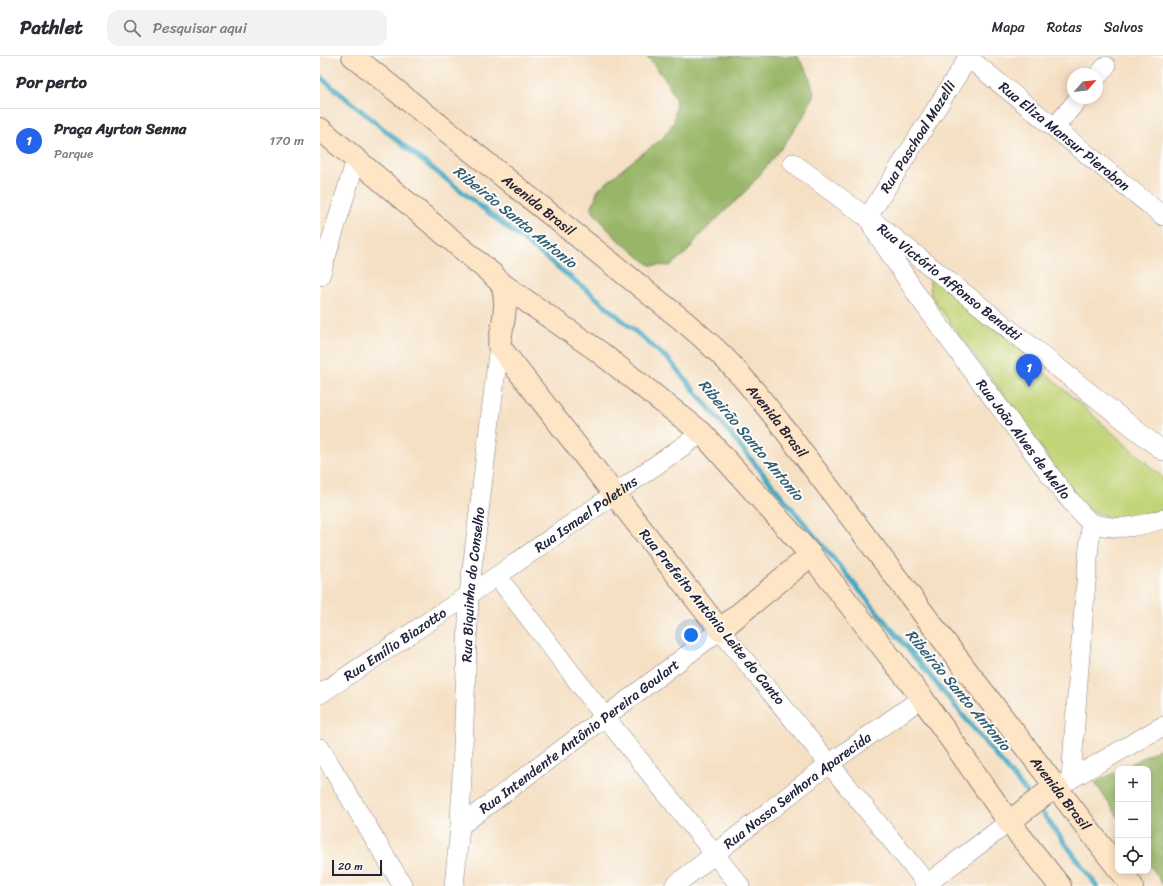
<!DOCTYPE html>
<html lang="pt">
<meta charset="utf-8">
<style>
body{margin:0;font-family:Sriracha,sans-serif;background:#f2f2f3;color:#2b2b33}
.controls{position:absolute;right:12px;bottom:12px;display:grid;overflow:hidden;border-radius:8px;box-shadow:0 2px 10px #0003}
.controls button{width:36px;height:36px;display:grid;place-items:center;padding:0;border:0;border-bottom:1px solid #e1e1e2;background:#fff;color:#2b2b33;font:20px sans-serif}
.compass{position:absolute;left:747px;top:12px;width:36px;height:36px;border-radius:50%;background:#fff;box-shadow:0 2px 10px #0003;rotate:63deg}
.scale{position:absolute;left:12px;bottom:10px;width:50px;box-sizing:border-box;padding-left:4px;border:2px solid #22223b;border-top:0;font-size:11px;line-height:14px;white-space:nowrap;color:#22223b;-webkit-text-stroke:3px #fdfcf7;paint-order:stroke}
.you{position:absolute;left:371px;top:579px;width:14px;height:14px;margin:-10px;border:3px solid #fff;border-radius:50%;background:#1a73e8;box-shadow:0 0 0 6px #1a73e833}
.badge{display:grid;place-items:center;width:26px;height:26px;border-radius:50%;background:#2563eb;color:#fff;font-size:13px;font-weight:700}
.pin{position:absolute;translate:-50% -33px;filter:drop-shadow(0 1px 2px #0008)}
.pin::after{content:'';position:absolute;top:21px;width:14px;height:12px;background:inherit;clip-path:polygon(0 0,100% 0,50% 100%)}
.list{margin:0;padding:0;list-style:none}
h2{display:flex;justify-content:space-between;align-items:center;height:52px;margin:0;padding:0 16px;font-size:17px}
h2 small{font-size:13px;font-weight:400;color:#7c7c81}
.list li{display:grid;grid-template-columns:26px 1fr auto;gap:12px;align-items:center;box-sizing:border-box;height:64px;padding:0 16px;border-top:1px solid #e1e1e2}
.list b{display:block;font-size:15px;white-space:nowrap}
.list p{margin:0;font-size:13px;white-space:nowrap;color:#7c7c81}
.list em{font-size:13px;font-style:normal;color:#7c7c81}
.icon{flex:none;width:22px;height:22px;fill:none;stroke:currentColor;stroke-width:2;stroke-linecap:round;stroke-linejoin:round}
.map{position:relative;flex:none;width:843px;height:830px;overflow:hidden}
header{display:flex;align-items:center;gap:24px;box-sizing:border-box;height:56px;padding:0 20px;background:#fff;border-bottom:1px solid #e1e1e2}
header strong{font-size:19px}
nav{display:flex;gap:22px;margin-inline-start:auto;font-size:14px}
.search{width:280px;height:36px;background:#f2f2f3;display:flex;align-items:center;gap:10px;box-sizing:border-box;padding:0 14px;border-radius:12px;color:#7c7c81;font-size:15px}
main{display:flex}
aside{flex:1;background:#fff}
.map>svg:first-child{display:block}
</style>
<header>
<strong>Pathlet</strong>
<div class="search"><svg class="icon" aria-label="search" viewBox="0 0 24 24"><circle cx="10" cy="10" r="6"/><path d="M15 15l6 6"/></svg>Pesquisar aqui</div>
<nav><a>Mapa</a><a>Rotas</a><a>Salvos</a></nav>
</header>
<main>
<aside>
<h2>Por perto<small></small></h2>
<ul class="list">
<li><span class="badge">1</span><div><b>Praça Ayrton Senna</b><p>Parque</p></div><em>170 m</em></li>
</ul>
</aside>
<div class="map">
<svg width="843" height="830" viewBox="0 0 843 830">
<rect width="100%" height="100%" fill="#fdfcf7"/>
<filter id="ink" filterUnits="userSpaceOnUse"><feTurbulence type="fractalNoise" baseFrequency=".025" numOctaves="2"/><feDisplacementMap in="SourceGraphic" scale="8" xChannelSelector="R" yChannelSelector="G"/><feConvolveMatrix kernelMatrix="1 2 1 2 8 2 1 2 1" color-interpolation-filters="sRGB"/></filter>
<filter id="wash" filterUnits="userSpaceOnUse"><feTurbulence type="fractalNoise" baseFrequency=".012" numOctaves="4" result="noise"/><feDisplacementMap in="SourceGraphic" scale="16" xChannelSelector="R" yChannelSelector="G"/><feGaussianBlur stdDeviation="0.9" result="paint"/><feColorMatrix in="noise" values="0 0 0 0 0 0 0 0 0 0 0 0 0 0 0 0 0 1.4 0 .05"/><feComposite in="paint" operator="in"/></filter>
<g filter="url(#wash)">
<rect width="100%" height="100%" fill="#f5e0c4"/>
<polygon fill="#c1d477" stroke="#727b59" points="609,213 843,422 843,454 797,464 766,453 611,240"/>
<g fill="#98b668" stroke="#5d6c52">
<polygon points="327,0 477,0 488,17 494,37 486,57 463,90 437,122 424,137 379,180 367,196 350,210 330,209 298,184 284,169 271,153 278,134 310,107 343,82 354,66 356,45 348,27"/>
<polygon points="843,691 843,829 828,806 828,713 802,713"/>
<polygon points="798,715 798,761 775,727"/>
</g>
<g fill="none" stroke-linecap="round" stroke-linejoin="round">
<g stroke="#42a8c2" stroke-width="5">
<polyline points="0,21 89,94 268,235 350,305 712,743"/>
<polyline points="718,751 777,830"/>
</g>
</g>
</g>
<g filter="url(#ink)">
<g fill="none" stroke-linecap="round" stroke-linejoin="round">
<defs>
<g id="street">
<path id="s1" d="M646 0 843 160"/>
<path id="s2" d="M648 2 548 161 843 395"/>
<polyline points="777,21 786,10"/>
<polyline points="735,71 759,42"/>
<path id="s3" d="M473 107 542 158 548 161 555 175 600 243 642 301 743 436C752 446 760 458 770 466 773 468 776 468 779 469 801 475 822 469 843 463"/>
<polyline points="0,220 36,104"/>
<polyline points="177,520 285,661 420,830"/>
<path id="s4" d="M0 638 177 520 382 377"/>
<polyline points="0,692 83,830"/>
<polyline points="751,723 759,611 771,467"/>
<polyline points="744,727 843,670"/>
<path id="s5" d="M140 770 285 661 400 574 609 830"/>
<path id="s6" d="M134 830 140 770 149 538 179 290"/>
<path id="s7" d="M354 830 509 708 602 642"/>
<polyline points="604,830 689,766"/>
</g>
<g id="secondary">
<path id="s8" d="M33 0 361 263C372 272 383 282 393 291 418 314 438 340 459 366L634 598 798 812"/>
<polyline points="0,73 172,218 182,228 278,295 382,377 491,499 602,642 689,766 740,830"/>
<path d="M182 228C189 248 182 270 179 290L400 574 491 499"/>
<polyline points="689,766 724,739 737,732"/>
<polyline points="801,815 812,830"/>
</g>
</defs>
<use href="#street" stroke="#8c8180" stroke-width="20"/>
<use href="#secondary" stroke="#8c8180" stroke-width="24"/>
<use href="#street" stroke="#fff" stroke-width="19"/>
<use href="#secondary" stroke="#fde5c5" stroke-width="22"/>
</g>
</g>
<g text-anchor="middle" dominant-baseline="central" stroke-width="4" stroke-linejoin="round" paint-order="stroke">
<g font-size="14" fill="#22223b" stroke="#fdfcf7">
<text stroke="none"><textPath href="#s1" startOffset="127">Rua Eliza Mansur Pierobon</textPath></text>
<text transform="translate(598 81) rotate(-58)">Rua Paschoal Mazelli</text>
<text stroke="none"><textPath href="#s8" startOffset="238">Avenida Brasil</textPath></text>
<text stroke="none"><textPath href="#s2" startOffset="292">Rua Victório Affonso Benatti</textPath></text>
<text stroke="none"><textPath href="#s8" startOffset="561">Avenida Brasil</textPath></text>
<text stroke="none"><textPath href="#s3" startOffset="364">Rua João Alves de Mello</textPath></text>
<text stroke="none"><textPath href="#s4" startOffset="321">Rua Ismael Poletins</textPath></text>
<text stroke="none"><textPath href="#s6" startOffset="302">Rua Biquinha do Conselho</textPath></text>
<text transform="translate(392 561) rotate(51)">Rua Prefeito Antônio Leite do Canto</text>
<text stroke="none"><textPath href="#s4" startOffset="90">Rua Emílio Biazotto</textPath></text>
<text stroke="none"><textPath href="#s5" startOffset="149">Rua Intendente Antônio Pereira Goulart</textPath></text>
<text stroke="none"><textPath href="#s7" startOffset="156">Rua Nossa Senhora Aparecida</textPath></text>
<text stroke="none"><textPath href="#s8" startOffset="1029">Avenida Brasil</textPath></text>
</g>
<g font-size="15" font-style="italic" fill="#305e78" stroke="#fdfcf7">
<text transform="translate(195 161) rotate(39)">Ribeirão Santo Antonio</text>
<text transform="translate(431 384) rotate(50)">Ribeirão Santo Antonio</text>
<text transform="translate(638 634) rotate(50)">Ribeirão Santo Antonio</text>
</g>
</g>
</svg>
<div class="controls">
<button>+</button>
<button>−</button>
<button><svg class="icon" aria-label="locate" viewBox="0 0 24 24"><circle cx="12" cy="12" r="6"/><path d="M12 2v4M12 18v4M2 12h4M18 12h4"/></svg></button>
</div>
<svg class="compass" viewBox="-18 -18 36 36"><path d="M0-13l5 13h-10z" fill="#e53935"/><path d="M0 13l5-13h-10z" fill="#7c7c81"/></svg>
<div class="scale">20 m</div>
<div class="you"></div>
<div class="pin badge" style="left:709px;top:331px">1</div>
</div>
</main>
